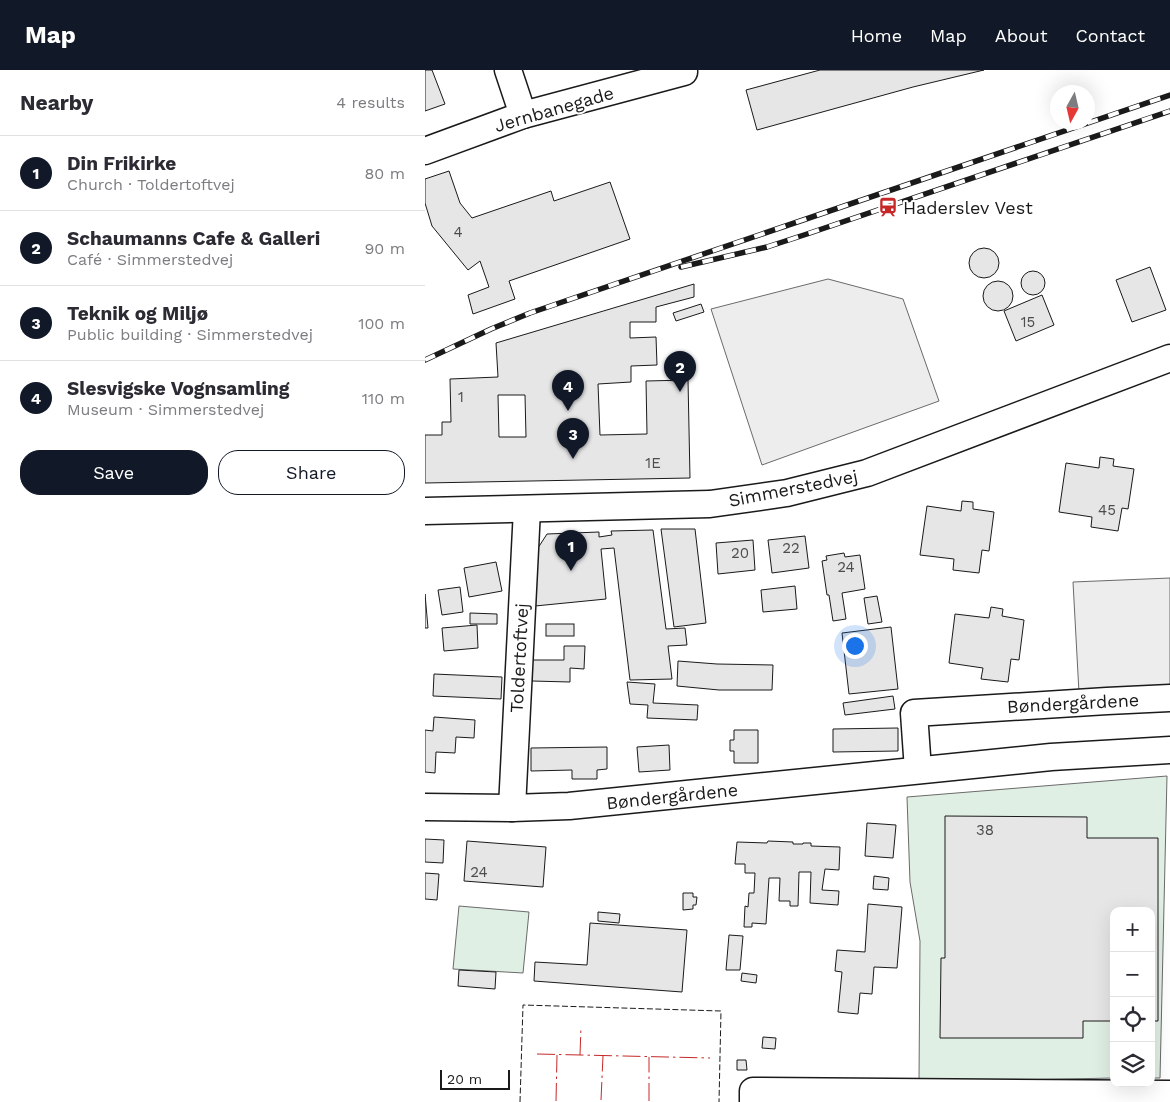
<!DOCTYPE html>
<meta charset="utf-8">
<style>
body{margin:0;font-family:"Work Sans",sans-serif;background:#f2f2f3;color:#2b2b33}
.controls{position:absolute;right:15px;bottom:15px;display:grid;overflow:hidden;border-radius:10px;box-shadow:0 5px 20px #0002}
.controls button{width:45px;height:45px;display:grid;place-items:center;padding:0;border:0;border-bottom:1px solid #e1e1e2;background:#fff;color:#2b2b33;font:25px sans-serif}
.compass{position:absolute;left:625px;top:15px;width:45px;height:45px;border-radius:50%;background:#fff;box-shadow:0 5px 20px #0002;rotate:188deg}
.scale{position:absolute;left:15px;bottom:12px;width:70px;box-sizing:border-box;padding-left:5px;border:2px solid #1a1a1a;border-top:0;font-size:14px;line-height:18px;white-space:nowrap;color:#1a1a1a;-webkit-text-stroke:4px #fff;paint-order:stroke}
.you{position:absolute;left:429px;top:575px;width:18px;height:18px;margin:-12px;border:4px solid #fff;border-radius:50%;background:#1a73e8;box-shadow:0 0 0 8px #1a73e833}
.badge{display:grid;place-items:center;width:32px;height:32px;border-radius:50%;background:#111827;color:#fff;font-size:16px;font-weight:700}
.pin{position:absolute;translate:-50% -41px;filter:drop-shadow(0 1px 2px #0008)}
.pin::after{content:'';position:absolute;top:26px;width:18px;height:15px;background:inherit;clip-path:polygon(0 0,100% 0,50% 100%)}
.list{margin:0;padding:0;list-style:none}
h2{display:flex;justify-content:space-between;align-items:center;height:65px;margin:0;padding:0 20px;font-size:21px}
h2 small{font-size:16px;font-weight:400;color:#7c7c81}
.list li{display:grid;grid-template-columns:32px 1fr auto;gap:15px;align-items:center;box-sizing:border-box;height:75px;padding:0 20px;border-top:1px solid #e1e1e2}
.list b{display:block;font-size:19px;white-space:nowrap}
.list p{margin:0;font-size:16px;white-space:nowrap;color:#7c7c81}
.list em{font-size:16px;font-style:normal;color:#7c7c81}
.actions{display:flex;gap:10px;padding:15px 20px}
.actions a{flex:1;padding:11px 0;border:1px solid #111827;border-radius:20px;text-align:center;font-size:18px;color:#111827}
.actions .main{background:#111827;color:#fff}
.icon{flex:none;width:28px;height:28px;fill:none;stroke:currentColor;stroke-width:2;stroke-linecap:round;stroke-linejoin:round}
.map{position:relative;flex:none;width:745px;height:1032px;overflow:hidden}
header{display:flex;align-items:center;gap:30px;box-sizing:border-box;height:70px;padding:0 25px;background:#111827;color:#fff}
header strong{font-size:24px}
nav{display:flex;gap:28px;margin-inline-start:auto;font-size:18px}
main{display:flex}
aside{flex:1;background:#fff}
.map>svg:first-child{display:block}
</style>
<header>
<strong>Map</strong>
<nav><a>Home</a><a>Map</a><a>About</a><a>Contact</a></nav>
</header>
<main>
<aside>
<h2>Nearby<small>4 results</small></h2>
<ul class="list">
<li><span class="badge">1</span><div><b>Din Frikirke</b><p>Church · Toldertoftvej</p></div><em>80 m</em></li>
<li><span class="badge">2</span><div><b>Schaumanns Cafe &amp; Galleri</b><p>Café · Simmerstedvej</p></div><em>90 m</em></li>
<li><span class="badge">3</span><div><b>Teknik og Miljø</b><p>Public building · Simmerstedvej</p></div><em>100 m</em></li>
<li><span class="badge">4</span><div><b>Slesvigske Vognsamling</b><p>Museum · Simmerstedvej</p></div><em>110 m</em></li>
</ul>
<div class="actions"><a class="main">Save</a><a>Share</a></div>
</aside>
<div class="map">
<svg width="745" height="1032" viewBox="0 0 745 1032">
<rect width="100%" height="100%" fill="#fff"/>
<g fill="#e0efe3" stroke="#6a6a6a">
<polygon points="742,706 735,1008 726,1008 726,841 689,841 689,1008 494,1012 495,871 485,812 482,727"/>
<polygon points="34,836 104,842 98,903 28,899"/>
</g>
<g fill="#ededed" stroke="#6a6a6a">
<polygon points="403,209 478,229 514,331 337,395 286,239"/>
<polygon points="745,508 745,619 654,623 648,512"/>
</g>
<g fill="#e6e6e6" stroke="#1a1a1a" fill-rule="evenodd">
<polygon points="0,0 7,0 20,34 0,41"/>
<polygon points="395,0 559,0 488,17 332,60 321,20"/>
<polygon points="24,101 35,133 47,148 126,121 129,131 185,112 205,169 84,211 90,229 48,244 43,225 64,217 55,191 43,200 7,156 0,133 0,109"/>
<circle cx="559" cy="193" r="15"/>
<polygon points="725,197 741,240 707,252 691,210"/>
<circle cx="608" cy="213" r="12"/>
<circle cx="573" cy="226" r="15"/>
<path d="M269 214V227L231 237V252H205V268L231 267 232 295 206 296V312L173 314 175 365 222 364 221 311 263 310 265 408 0 413V365H17V352H26L25 309 73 307 71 273ZM73 325H100L101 367H74Z"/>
<polygon points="617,225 629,255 591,271 579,241"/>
<polygon points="276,234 279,242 251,251 248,243"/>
<polygon points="675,387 689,389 688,396 709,399 703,439 697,438 693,461 666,457 667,447 634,442 641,393 674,398"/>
<polygon points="537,431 548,432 548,439 569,442 564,481 557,480 554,503 528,500 529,489 495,485 502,436 536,441"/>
<polygon points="236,459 270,459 281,553 249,557"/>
<polygon points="228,460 241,559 260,558 262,575 243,576 247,609 205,610 189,478 176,479 181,529 110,536 111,481 122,464 174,462 174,467 187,465 186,461"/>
<polygon points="380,466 384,498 347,503 343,470"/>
<polygon points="328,470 330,500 293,504 291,473"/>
<polygon points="419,483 420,487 435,485 440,519 417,523 421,549 408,551 404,525 402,525 397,491 402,490 401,486"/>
<polygon points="71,492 77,521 44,527 39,498"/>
<polygon points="370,516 372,539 338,542 336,520"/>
<polygon points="35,517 38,542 17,545 13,520"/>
<polygon points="0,524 3,558 0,558"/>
<polygon points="452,526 457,552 443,554 439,528"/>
<polygon points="566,537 578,539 577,546 599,550 594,590 586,589 583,612 556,609 558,598 524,593 530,544 564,548"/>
<polygon points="45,543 72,544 72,554 45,554"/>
<rect x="121" y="554" width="28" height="12"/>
<polygon points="52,555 53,578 19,581 17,558"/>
<polygon points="466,557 473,619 424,624 417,563"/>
<polygon points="139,576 160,576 159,599 145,598 145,612 107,611 107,590 139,590"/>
<polygon points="253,591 292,594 348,595 347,620 294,620 252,616"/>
<polygon points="9,604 77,607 76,629 8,626"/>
<polygon points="202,612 230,614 228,633 273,635 272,650 222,648 223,635 205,634"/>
<polygon points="468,626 470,639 420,645 418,633"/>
<polygon points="9,647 50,650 49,668 31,667 30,683 11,682 10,703 0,702 0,660 8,661"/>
<polygon points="473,658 473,681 408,682 408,659"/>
<polygon points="309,660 333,660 333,693 309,693 309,681 305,681 305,670 309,670"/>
<polygon points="244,675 245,700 214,702 212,677"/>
<polygon points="182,677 182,699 172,700 172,709 147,709 147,700 106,701 106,678"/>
<polygon points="520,746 662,747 662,768 733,768 733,951 726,951 726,841 689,841 689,951 658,951 658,968 515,968 516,888 520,888"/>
<polygon points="442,753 471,755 468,788 440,786"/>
<polygon points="0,769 19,770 18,793 0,792"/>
<polygon points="42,771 121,777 118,817 39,811"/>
<polygon points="343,771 368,772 368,774 378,774 378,773 386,773 386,776 415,777 414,800 400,799 397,820 414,821 413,835 385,833 386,802 374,802 373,836 365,836 365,831 354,831 355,808 344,808 341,854 327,853 327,857 319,857 320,836 323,837 324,823 329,823 330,803 320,803 320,794 310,794 312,772 342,773"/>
<polygon points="0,803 14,804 12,830 0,829"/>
<polygon points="449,806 464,808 463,820 448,819"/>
<polygon points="258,823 268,823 268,827 272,827 271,835 268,835 268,839 258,840"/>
<polygon points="443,834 477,837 472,898 449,897 447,924 435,923 433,944 413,942 417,902 410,901 412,880 440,882"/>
<polygon points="173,842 195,844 194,853 173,851"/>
<polygon points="165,853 262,860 257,922 109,911 110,892 162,895"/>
<polygon points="304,865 318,866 315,900 301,900"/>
<polygon points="34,900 71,902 70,919 33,916"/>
<polygon points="317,903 332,905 331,913 316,911"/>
<polygon points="338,967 351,968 350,979 337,978"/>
<polygon points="312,990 321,990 322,1000 312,1000"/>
</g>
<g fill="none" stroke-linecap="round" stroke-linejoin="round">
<defs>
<g id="minor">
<polyline points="83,0 98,45"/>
<polyline points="0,81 98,45 259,2"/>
<polyline points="0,441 285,434 362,423 442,403 745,288"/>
<polyline points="493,700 489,643 682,631 745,628"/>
<polyline points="0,737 87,738 144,736 626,687 745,680"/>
<polyline points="87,738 102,439"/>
<polyline points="328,1032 328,1021 745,1024"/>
</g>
</defs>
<use href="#minor" stroke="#1a1a1a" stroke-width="29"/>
<use href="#minor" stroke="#fff" stroke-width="26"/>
<defs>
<g id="rail">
<polyline points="256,197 342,177 382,164 745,41"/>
<polyline points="0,290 66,259 105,243 745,25"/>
</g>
</defs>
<use href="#rail" stroke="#1a1a1a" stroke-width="5.5"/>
<use href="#rail" stroke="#fff" stroke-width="4" stroke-dasharray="11" stroke-linecap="butt"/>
<polyline stroke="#1a1a1a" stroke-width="1" stroke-dasharray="6 2.5" stroke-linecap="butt" points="95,1032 98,935 296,941 294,1032"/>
<g stroke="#c62828" stroke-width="1" stroke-dasharray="18 4 2.5 4" stroke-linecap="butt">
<polyline points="112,984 285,988"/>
<polyline points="155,985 156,957"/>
<polyline points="176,1030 178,986"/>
<polyline points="131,1031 132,985"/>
<polyline points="224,1031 224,987"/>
</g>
</g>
<defs>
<symbol id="station-bare" viewBox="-9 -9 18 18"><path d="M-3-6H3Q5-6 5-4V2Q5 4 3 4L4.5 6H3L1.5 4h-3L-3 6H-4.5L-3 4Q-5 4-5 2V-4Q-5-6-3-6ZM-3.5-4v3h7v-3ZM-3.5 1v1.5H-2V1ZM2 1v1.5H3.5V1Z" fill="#c62828" stroke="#fff" stroke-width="2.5" paint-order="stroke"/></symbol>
</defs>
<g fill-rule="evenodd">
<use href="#station-bare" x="449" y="123" width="28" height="28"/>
</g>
<g text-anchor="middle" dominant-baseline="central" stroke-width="4" stroke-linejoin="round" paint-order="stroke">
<g font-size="15" fill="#4d4d4d">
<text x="33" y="162">4</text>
<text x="603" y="252">15</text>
<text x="36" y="327">1</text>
<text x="228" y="393">1E</text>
<text x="682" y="440">45</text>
<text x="366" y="478">22</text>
<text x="315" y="483">20</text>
<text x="421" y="497">24</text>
<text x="560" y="760">38</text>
<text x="54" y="802">24</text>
</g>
<g font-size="18" fill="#1a1a1a" stroke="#fff">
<text transform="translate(129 39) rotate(-16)">Jernbanegade</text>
<text transform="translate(368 418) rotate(-11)">Simmerstedvej</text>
<text transform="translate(94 588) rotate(-87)">Toldertoftvej</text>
<text transform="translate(648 633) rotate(-3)">Bøndergårdene</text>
<text transform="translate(247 726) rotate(-6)">Bøndergårdene</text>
</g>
<g font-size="18" fill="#1a1a1a" stroke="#fff" text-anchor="start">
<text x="478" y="137">Haderslev Vest</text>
</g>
</g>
</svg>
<div class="controls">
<button>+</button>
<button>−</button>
<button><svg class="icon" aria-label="locate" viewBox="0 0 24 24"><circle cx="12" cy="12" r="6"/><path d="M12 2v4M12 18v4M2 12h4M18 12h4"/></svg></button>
<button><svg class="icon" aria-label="layers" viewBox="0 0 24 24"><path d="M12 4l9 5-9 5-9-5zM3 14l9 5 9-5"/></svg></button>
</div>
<svg class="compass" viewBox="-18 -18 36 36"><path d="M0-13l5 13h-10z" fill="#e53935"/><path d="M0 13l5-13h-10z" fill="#7c7c81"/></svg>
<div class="scale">20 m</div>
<div class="you"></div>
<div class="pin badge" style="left:146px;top:501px">1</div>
<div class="pin badge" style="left:255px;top:322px">2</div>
<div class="pin badge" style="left:148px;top:389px">3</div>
<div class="pin badge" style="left:143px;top:341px">4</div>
</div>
</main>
